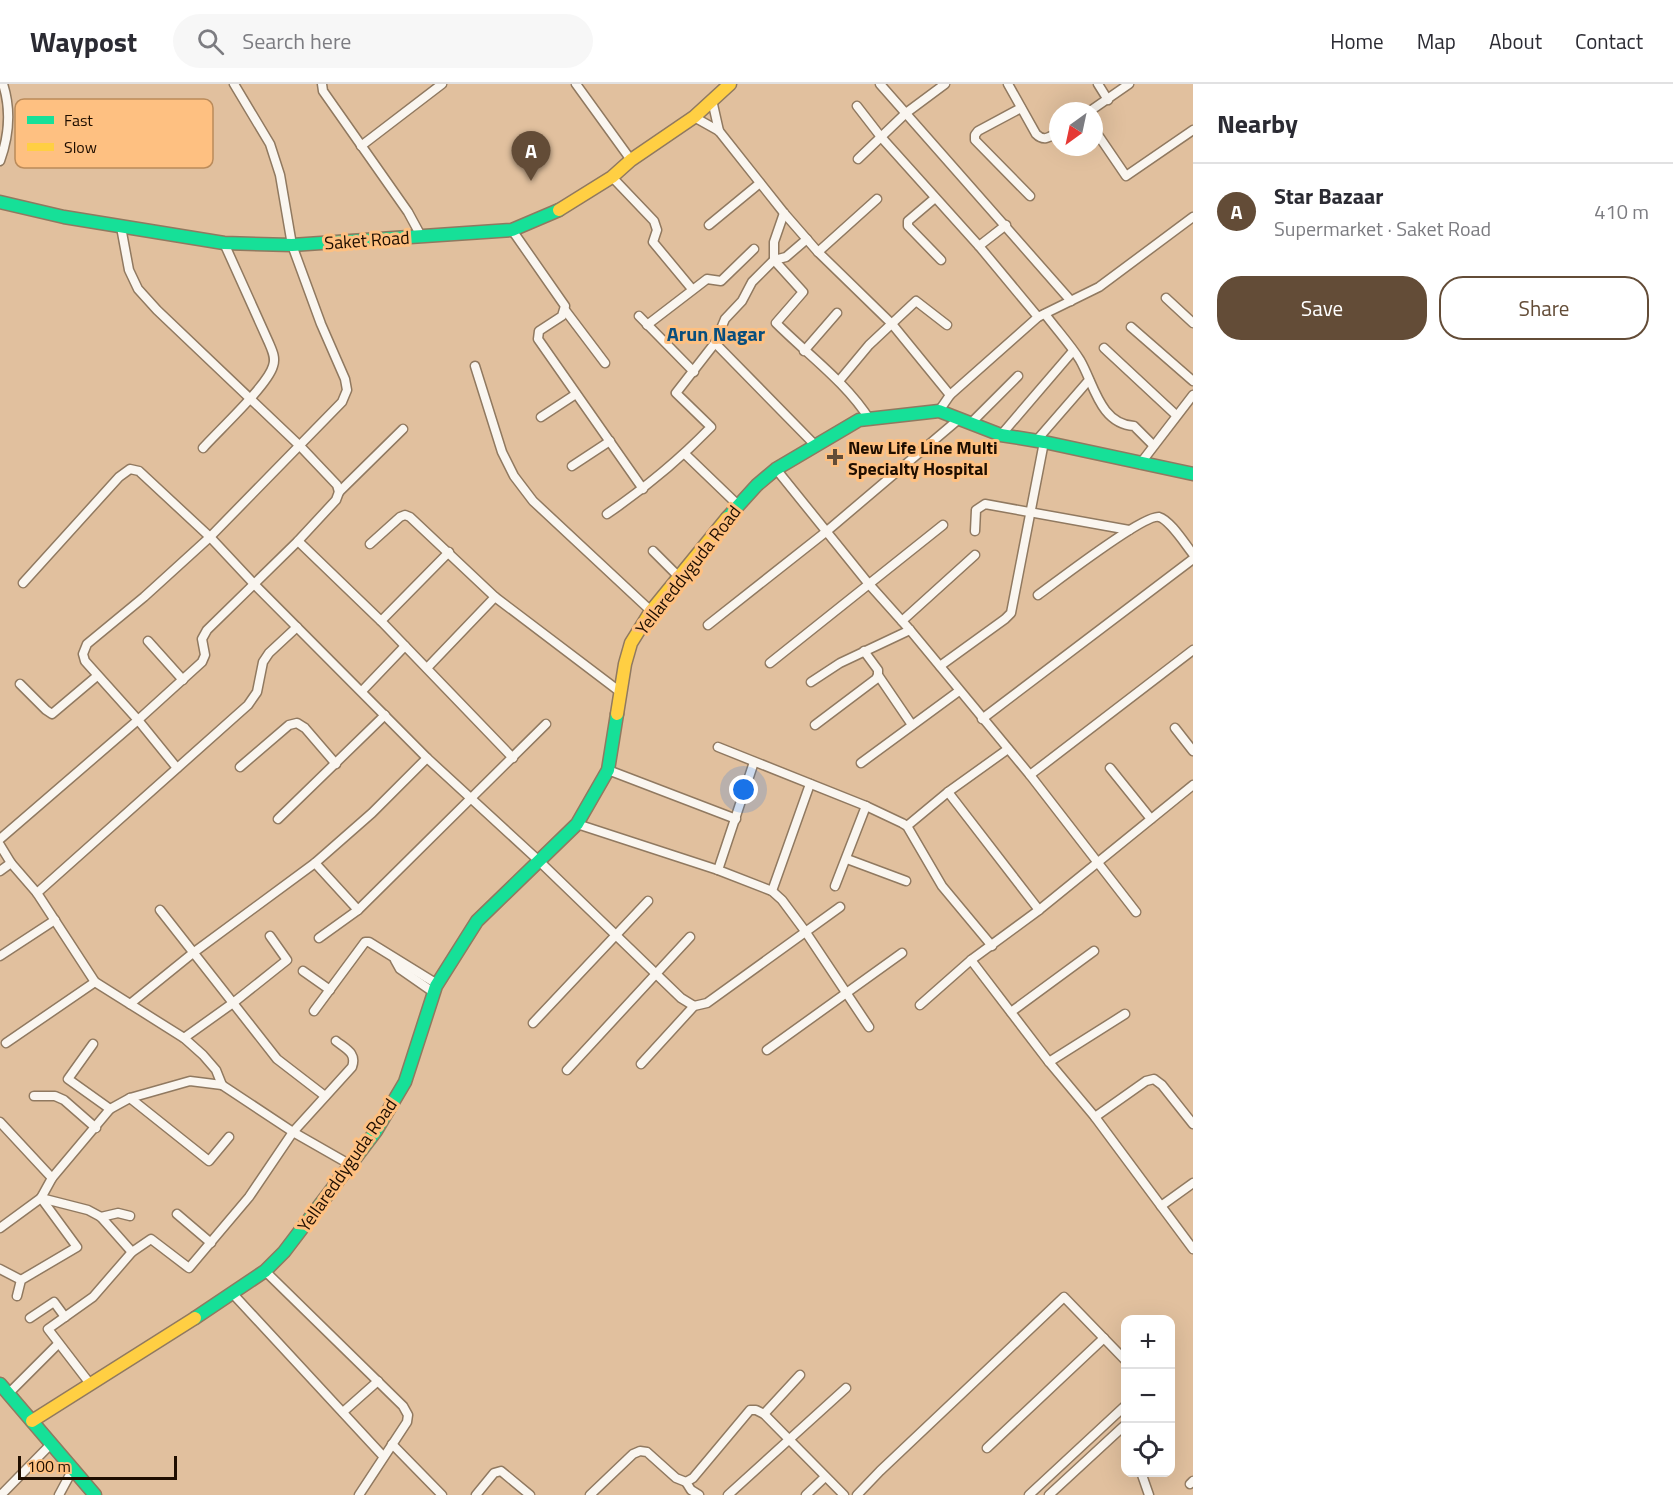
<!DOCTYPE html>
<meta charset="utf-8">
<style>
body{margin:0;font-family:"Titillium Web",sans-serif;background:#f7f7f7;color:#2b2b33}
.controls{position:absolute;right:18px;bottom:18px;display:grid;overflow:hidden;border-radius:12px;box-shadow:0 6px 24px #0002}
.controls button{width:54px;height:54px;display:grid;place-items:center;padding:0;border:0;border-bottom:2px solid #e1e1e2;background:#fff;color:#2b2b33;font:30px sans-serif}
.compass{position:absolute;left:1049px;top:18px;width:54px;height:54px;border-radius:50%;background:#fff;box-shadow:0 6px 24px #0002;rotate:213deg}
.scale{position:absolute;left:18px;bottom:15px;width:159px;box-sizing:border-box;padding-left:6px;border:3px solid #1f0e00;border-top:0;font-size:16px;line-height:21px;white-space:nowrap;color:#1f0e00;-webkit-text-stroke:4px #fec081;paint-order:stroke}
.you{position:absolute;left:744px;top:706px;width:21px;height:21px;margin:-15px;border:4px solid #fff;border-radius:50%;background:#1a73e8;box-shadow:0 0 0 9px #1a73e833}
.badge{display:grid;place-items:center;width:39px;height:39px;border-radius:50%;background:#634c37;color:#fff;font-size:20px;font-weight:700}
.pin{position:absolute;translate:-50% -50px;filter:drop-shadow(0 2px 3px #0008)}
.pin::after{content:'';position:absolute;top:32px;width:21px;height:18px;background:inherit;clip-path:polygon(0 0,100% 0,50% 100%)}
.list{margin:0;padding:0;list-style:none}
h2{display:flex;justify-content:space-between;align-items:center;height:78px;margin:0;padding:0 24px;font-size:26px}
h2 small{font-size:20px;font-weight:400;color:#7c7c81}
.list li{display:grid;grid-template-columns:39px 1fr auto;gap:18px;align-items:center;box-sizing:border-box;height:96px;padding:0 24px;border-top:2px solid #e1e1e2}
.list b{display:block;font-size:22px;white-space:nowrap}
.list p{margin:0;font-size:20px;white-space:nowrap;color:#7c7c81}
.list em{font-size:20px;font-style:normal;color:#7c7c81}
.actions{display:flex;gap:12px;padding:18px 24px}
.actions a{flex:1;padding:14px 0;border:2px solid #634c37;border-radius:24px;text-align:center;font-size:21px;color:#634c37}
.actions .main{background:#634c37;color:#fff}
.icon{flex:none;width:33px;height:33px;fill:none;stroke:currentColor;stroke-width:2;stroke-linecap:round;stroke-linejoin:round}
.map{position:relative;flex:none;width:1193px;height:1411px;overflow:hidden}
header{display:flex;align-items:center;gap:36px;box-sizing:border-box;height:84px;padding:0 30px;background:#fff;border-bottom:2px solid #e1e1e2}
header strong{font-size:28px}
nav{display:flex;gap:33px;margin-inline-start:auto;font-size:21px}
.search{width:420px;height:54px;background:#f7f7f7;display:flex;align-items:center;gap:15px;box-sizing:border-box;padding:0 21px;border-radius:33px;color:#7c7c81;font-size:22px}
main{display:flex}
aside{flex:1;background:#fff}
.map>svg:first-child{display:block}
</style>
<header>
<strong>Waypost</strong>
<div class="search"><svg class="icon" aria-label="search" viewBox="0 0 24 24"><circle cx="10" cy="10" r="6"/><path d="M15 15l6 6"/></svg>Search here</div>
<nav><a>Home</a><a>Map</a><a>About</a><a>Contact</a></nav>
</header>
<main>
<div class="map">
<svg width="1193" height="1411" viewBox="0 0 1193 1411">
<rect width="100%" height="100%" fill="#e1c09e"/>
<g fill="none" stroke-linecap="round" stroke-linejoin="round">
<defs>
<g id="street">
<polyline points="322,0 323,7 408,128 421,152"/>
<polyline points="576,0 631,76"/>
<polyline points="880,0 1071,217"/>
<path d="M1008 0 1036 50C1044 58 1050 53 1058 48"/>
<polyline points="1098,0 1108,16"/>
<polyline points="712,16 719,47"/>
<polyline points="857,22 881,53 979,162 1038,233"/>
<polyline points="1021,24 978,47 975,51 975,56 1030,112"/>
<polyline points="1090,27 1129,0"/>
<polyline points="694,33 719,47 784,129 818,168 892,240 950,311"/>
<polyline points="1094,45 1126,92 1193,46"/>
<polyline points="361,62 442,0"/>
<polyline points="858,75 906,29 945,0"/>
<path d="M0 77C9 52 11 25 3 0"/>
<polyline points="612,93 654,137 657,146 653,158 692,205"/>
<polyline points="935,114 908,137 908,142 941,176"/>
<path d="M784 129 774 158V176L803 208 776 239C808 271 846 298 870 336"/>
<polyline points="709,141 760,99"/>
<polyline points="512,146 565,222 562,232 539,247 538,255 643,405"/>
<polyline points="979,162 1006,141"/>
<polyline points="818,168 877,115"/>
<polyline points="1166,214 1193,239"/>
<polyline points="565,226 605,279"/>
<path d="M1045 230C1056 245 1070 260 1080 276 1094 300 1100 340 1134 342L1153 361"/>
<polyline points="639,232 694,288"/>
<polyline points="647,241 707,195 721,197 754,165"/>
<polyline points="1131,243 1193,297"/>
<polyline points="715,259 815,361"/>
<polyline points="1104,264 1176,331"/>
<polyline points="804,267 837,229"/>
<polyline points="475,282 502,368 514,392 533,417 651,527"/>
<polyline points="839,297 869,261 916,217 947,241"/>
<polyline points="939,327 950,311 1038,233 1099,203 1193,133"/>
<polyline points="541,333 576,310"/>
<polyline points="970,340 1018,292"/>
<polyline points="1001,351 1073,267"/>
<polyline points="1036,357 1089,296"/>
<path d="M203 364C218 347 268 301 273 282 276 274 272 266 269 259L224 159"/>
<polyline points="685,370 738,421"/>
<polyline points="1140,380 1193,311"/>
<polyline points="572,382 610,357"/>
<polyline points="776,385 868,499 910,546 1030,691 1136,828"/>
<polyline points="339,408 403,345"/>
<path d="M607 430C645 404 679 376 711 343L676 309 715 259 725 235 742 217 752 198 774 176 786 173 807 155"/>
<polyline points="975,447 976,426 985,420 1129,446"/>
<polyline points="298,457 381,537 513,674"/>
<polyline points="370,460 400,433 405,431 410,433 495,513 619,607"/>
<polyline points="653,467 679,493"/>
<polyline points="23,499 119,393 130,385 139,387 210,453 255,501 427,674 538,776 681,914 694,922"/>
<path d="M1038 511C1056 498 1144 430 1159 433 1170 436 1185 460 1193 470"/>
<polyline points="381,537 449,468"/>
<polyline points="902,537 975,471"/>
<polyline points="708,541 827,447 959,335"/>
<polyline points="148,557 183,596"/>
<polyline points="864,567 878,586 878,591 912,641"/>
<polyline points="770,579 943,441"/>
<polyline points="940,582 1005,535 1011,529 1044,358"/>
<polyline points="427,584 495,513"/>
<polyline points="811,598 840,579 910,546"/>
<polyline points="20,600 46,626 52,630 97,592"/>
<polyline points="362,607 405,562"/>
<polyline points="982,635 1193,475"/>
<polyline points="815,641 876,595 878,591"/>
<polyline points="1175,644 1193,667"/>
<polyline points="718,663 866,722 902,739 907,742 942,802 992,862"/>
<polyline points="861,679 959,607"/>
<polyline points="240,683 289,641 297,639 305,644 336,680"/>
<polyline points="177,684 138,636 85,577 83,570 87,560 144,513 210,453 342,318 347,306 345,295 321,240 292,161 280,91 270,60 234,0"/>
<polyline points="1110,684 1151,735"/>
<polyline points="608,686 736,735"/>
<polyline points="1030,691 1193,566"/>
<polyline points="948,708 1039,826"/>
<polyline points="278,735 385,631"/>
<polyline points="577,740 718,786 772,807 782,816 805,847 869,943"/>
<polyline points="907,742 948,708 1008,665"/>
<polyline points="0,755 138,636 202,578 205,571 202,555 207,546 298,457 336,416 339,408 337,401 300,362 157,226 138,205 129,186 121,143"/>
<polyline points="0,761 11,779 37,809 95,898 184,954 203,971 216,986 222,1001 293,1048 349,1080"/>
<polyline points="847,775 906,797"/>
<polyline points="315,779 358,826"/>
<polyline points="718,786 754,678"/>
<polyline points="0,787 11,779"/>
<polyline points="835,802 866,722"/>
<polyline points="772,807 810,700"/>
<polyline points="37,809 248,621 257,608 263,578 269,569 297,543"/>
<polyline points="160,826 277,975 325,1012"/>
<polyline points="319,854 358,826 546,640"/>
<polyline points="0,872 55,836"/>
<polyline points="395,876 400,885 433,908"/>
<polyline points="971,876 1049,978 1095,1033 1193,1165"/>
<polyline points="303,887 330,906"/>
<polyline points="130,920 193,869 315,779 372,729 427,674"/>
<polyline points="920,921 971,876 1039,826 1193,701"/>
<polyline points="314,927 365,858 369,858 437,900"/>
<polyline points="1011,928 1094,867"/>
<polyline points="533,939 648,817"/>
<polyline points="184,954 233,919 287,876 270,852"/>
<polyline points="6,959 95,898"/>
<polyline points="93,960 68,995 110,1025"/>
<polyline points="767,966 902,869"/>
<polyline points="1049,978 1125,930"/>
<polyline points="641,980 694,922 707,919 840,823"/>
<polyline points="567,986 690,853"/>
<polyline points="34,1012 55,1012 64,1016 96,1044"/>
<polyline points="130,1014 209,1077 229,1053"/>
<polyline points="1095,1033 1146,997 1154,995 1162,1001 1193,1040"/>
<polyline points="0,1038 52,1094"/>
<polyline points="41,1114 88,1126 101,1133 132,1168"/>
<polyline points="1161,1122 1193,1099"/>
<polyline points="177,1130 211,1159"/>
<polyline points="101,1133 118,1129 130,1132"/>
<polyline points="0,1144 41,1114 52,1094 110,1025 130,1014 190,997 222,1001"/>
<polyline points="0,1185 21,1196"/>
<polyline points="265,1187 403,1322 408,1331 407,1338 359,1411"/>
<polyline points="233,1210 383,1372"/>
<polyline points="17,1212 21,1196 77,1163 41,1114"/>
<polyline points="30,1234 54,1218 65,1233"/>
<path d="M91 1301 48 1245 93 1213 132 1168 151 1155 189 1184 249 1113 293 1048 352 983C357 969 346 965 336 957"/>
<polyline points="8,1310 58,1260"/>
<polyline points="343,1328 378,1297"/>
<polyline points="764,1330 800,1291"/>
<polyline points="392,1360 442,1411"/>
<polyline points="987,1364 1104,1254"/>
<polyline points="1141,1388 1149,1411"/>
<polyline points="686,1398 693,1394 750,1326 756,1326 764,1330 844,1411"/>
<polyline points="1190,1400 1193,1397"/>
<polyline points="1,1411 51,1360"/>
<polyline points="59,1411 73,1385"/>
<polyline points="476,1411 494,1389 501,1387 530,1411"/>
<polyline points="590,1411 633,1370 640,1367 647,1368 676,1394 686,1398 691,1406 699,1411"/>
<polyline points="728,1411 846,1304"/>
<polyline points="806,1411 825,1393"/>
<polyline points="857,1411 880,1387 1064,1213 1126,1277"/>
<polyline points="1029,1411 1126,1321"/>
<polyline points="1049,1411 1126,1340"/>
</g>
<g id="fast">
<polyline points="0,118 64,133 224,159 292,161 512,146 559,126"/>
<polyline points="727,434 757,401 776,385 859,336 939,327 1001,351 1044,358 1193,390"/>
<polyline points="195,1234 265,1187 284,1168 376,1047 405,998 436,902 477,837 577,740 608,686 617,630"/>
<polyline points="0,1300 95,1411"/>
</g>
<g id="slow">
<polyline points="559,126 612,93 631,76 694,33 730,0"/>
<polyline points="617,630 625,580 631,559 651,527 727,434"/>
<polyline points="32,1337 195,1234"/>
</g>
</defs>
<use href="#street" stroke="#907960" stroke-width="11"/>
<use href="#fast" stroke="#907960" stroke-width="15"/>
<use href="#slow" stroke="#907960" stroke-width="15"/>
<use href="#street" stroke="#faf6f0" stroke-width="8"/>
<use href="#fast" stroke="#16e098" stroke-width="12"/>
<use href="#slow" stroke="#ffcf43" stroke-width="12"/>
</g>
<path fill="#634c37" stroke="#fec081" stroke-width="2" d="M832 364h6v6h6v6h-6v6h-6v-6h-6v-6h6z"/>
<g text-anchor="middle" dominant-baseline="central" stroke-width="6" stroke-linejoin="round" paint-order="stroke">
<g font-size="18" fill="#1f0e00" stroke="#fec081">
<text transform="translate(367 156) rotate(-4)">Saket Road</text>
<text transform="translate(688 486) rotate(-52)">Yellareddyguda Road</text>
<text transform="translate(347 1081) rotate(-55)">Yellareddyguda Road</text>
</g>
<g font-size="18" font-weight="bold" fill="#1f0e00" stroke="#fec081" text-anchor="start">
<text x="848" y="363">New Life Line Multi<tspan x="848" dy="21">Specialty Hospital</tspan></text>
</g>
<g font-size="20" font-weight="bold" fill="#094e7d" stroke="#fec081">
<text x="716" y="249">Arun Nagar</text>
</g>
</g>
<rect x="15" y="15" width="198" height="69" rx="9" fill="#fec081" stroke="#bb8b5a" stroke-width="1.5"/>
<rect x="27" y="32" width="27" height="8" fill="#16e098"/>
<rect x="27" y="59" width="27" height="8" fill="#ffcf43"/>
<g font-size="16" fill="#1f0e00">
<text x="64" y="42">Fast</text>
<text x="64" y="69">Slow</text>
</g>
</svg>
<div class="controls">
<button>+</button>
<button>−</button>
<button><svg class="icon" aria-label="locate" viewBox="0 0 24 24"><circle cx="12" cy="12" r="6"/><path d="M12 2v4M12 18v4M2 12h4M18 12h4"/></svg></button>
</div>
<svg class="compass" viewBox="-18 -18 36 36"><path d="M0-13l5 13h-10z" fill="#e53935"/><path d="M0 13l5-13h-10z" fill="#7c7c81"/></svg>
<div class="scale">100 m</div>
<div class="you"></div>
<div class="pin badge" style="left:531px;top:97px">A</div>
</div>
<aside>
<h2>Nearby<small></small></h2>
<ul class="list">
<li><span class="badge">A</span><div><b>Star Bazaar</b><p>Supermarket · Saket Road</p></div><em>410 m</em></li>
</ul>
<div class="actions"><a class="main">Save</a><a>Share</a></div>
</aside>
</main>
